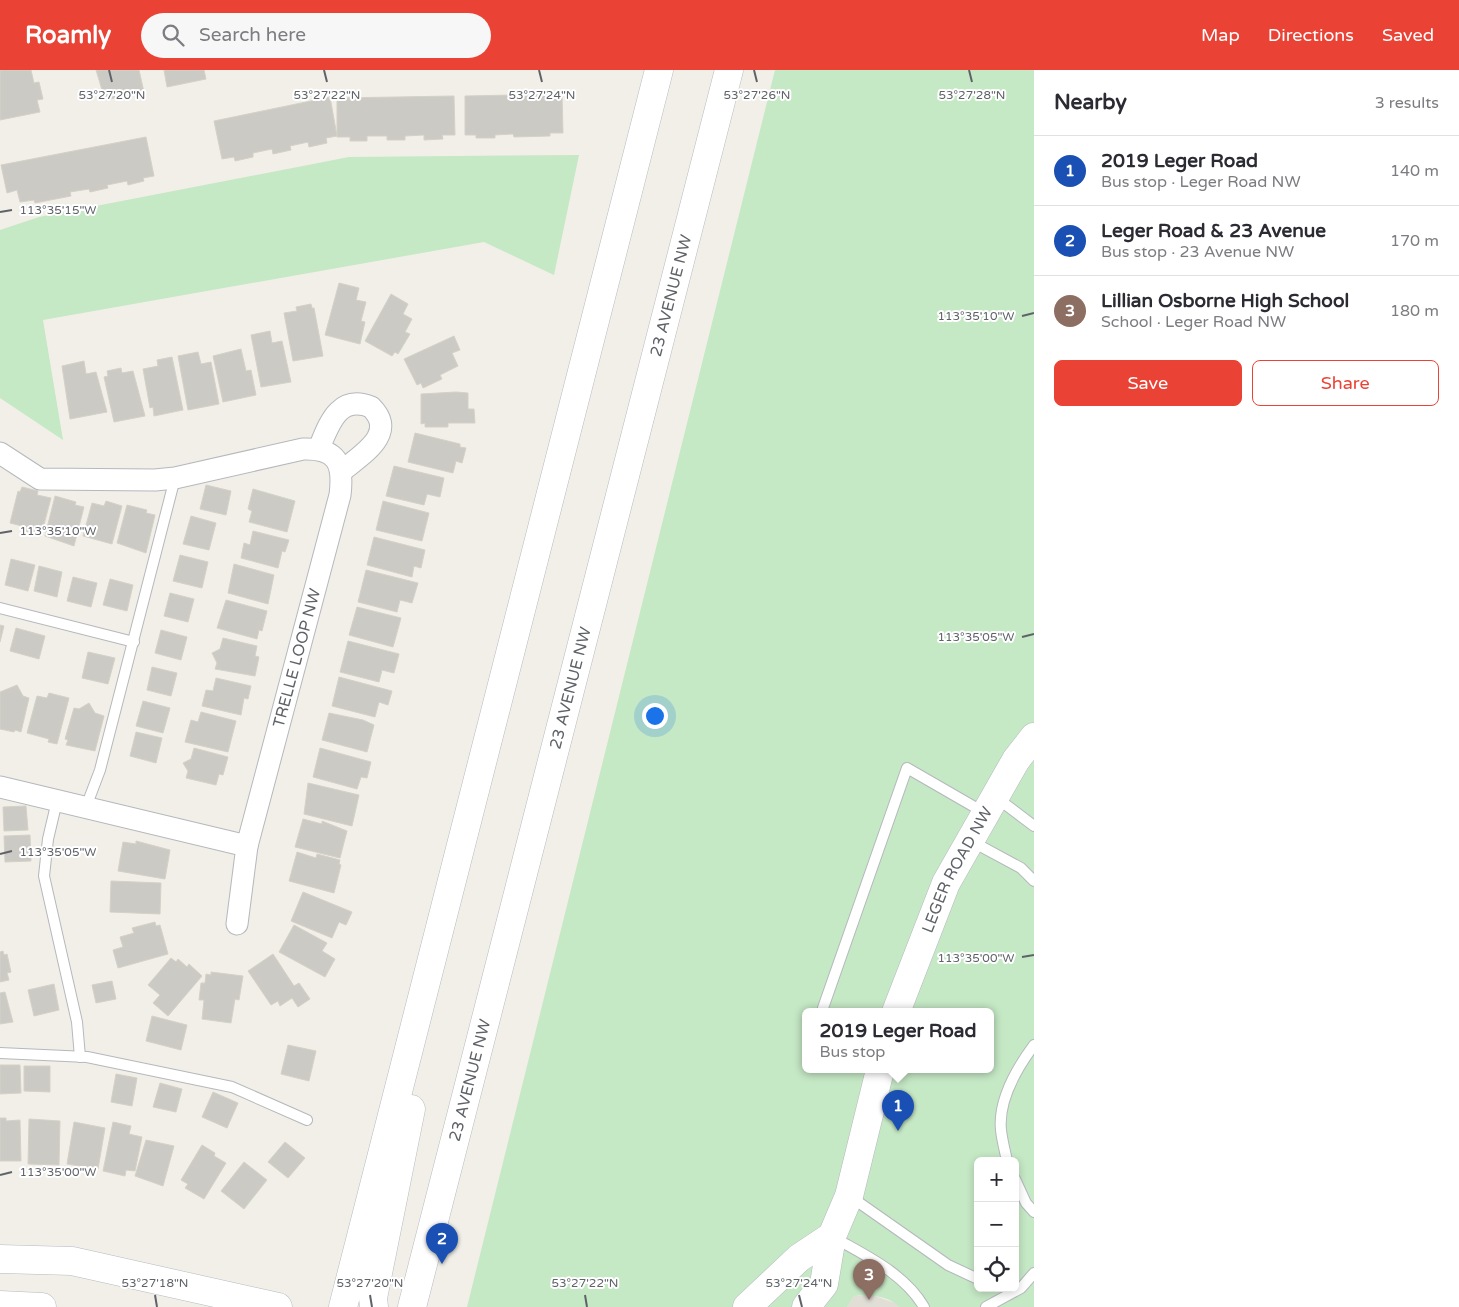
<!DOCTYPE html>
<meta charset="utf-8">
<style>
body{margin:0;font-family:"Varela Round",sans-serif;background:#f7f7f7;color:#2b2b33}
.controls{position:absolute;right:15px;bottom:15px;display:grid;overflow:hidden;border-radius:8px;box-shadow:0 2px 8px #0003}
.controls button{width:45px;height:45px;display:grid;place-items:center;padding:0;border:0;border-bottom:1px solid #e1e1e2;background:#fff;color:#2b2b33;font:25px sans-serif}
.you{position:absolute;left:654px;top:645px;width:18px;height:18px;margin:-12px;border:4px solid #fff;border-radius:50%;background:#1a73e8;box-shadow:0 0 0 8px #1a73e833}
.badge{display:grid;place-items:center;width:32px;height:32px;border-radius:50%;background:#ea4335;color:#fff;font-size:16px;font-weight:700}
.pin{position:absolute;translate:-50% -41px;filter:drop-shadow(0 1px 2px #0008)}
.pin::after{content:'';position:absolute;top:26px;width:18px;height:15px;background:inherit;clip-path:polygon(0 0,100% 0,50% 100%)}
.popup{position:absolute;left:802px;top:938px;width:192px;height:65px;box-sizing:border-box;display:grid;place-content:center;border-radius:8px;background:#fff;filter:drop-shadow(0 1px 4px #0005);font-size:16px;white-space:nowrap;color:#7c7c81}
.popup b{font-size:19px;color:#2b2b33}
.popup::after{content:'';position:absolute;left:50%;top:100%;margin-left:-10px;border:10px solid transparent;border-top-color:#fff}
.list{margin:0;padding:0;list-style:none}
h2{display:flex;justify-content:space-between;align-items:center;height:65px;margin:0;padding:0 20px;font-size:21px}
h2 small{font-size:16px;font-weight:400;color:#7c7c81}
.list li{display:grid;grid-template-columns:32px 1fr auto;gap:15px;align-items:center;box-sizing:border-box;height:70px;padding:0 20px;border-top:1px solid #e1e1e2}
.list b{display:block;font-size:19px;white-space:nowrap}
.list p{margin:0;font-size:16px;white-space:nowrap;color:#7c7c81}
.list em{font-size:16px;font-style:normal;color:#7c7c81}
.actions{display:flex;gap:10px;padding:15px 20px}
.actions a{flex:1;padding:11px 0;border:1px solid #ea4335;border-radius:8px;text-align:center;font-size:18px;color:#ea4335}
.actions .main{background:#ea4335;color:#fff}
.icon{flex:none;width:28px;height:28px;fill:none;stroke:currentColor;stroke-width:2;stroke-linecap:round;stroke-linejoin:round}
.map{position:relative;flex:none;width:1034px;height:1237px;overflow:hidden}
header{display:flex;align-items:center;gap:30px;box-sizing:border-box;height:70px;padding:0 25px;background:#ea4335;color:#fff}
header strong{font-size:24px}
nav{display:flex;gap:28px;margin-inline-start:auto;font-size:18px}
.search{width:350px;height:45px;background:#f7f7f7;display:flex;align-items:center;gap:12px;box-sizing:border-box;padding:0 18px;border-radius:28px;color:#7c7c81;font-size:19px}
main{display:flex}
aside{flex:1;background:#fff}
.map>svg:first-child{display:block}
</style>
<header>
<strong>Roamly</strong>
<div class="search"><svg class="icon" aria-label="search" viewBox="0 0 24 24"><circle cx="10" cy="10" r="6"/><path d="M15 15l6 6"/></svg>Search here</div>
<nav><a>Map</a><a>Directions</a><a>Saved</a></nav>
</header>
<main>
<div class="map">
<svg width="1034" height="1237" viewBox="0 0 1034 1237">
<rect width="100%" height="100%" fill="#f1efe8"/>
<polygon fill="#e1ded6" points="872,1225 895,1233 899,1237 847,1237 854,1226"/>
<g fill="#c5e8c5" fill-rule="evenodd">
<path d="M775 0H1034V1237H899C888 1225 869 1225 854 1226L847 1237H467ZM806 942H990V1000H806ZM978 1091H1015V1218H978Z"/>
<polygon points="579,85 554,205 484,172 43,250 63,370 0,328 0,160 39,147 349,87"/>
</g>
<g fill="#cccac5" stroke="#d6d1c6">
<polygon points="0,0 31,0 34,13 39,12 43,29 37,30 40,42 0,50"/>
<polygon points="96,0 139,0 144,22 105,30"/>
<polygon points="164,0 204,0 206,9 167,17"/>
<polygon points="562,24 563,63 550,63 550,66 514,67 513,64 495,65 495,68 476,68 476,65 465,65 465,26"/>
<polygon points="454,26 455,65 442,65 443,69 424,70 424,65 405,66 405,70 387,70 387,66 367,66 367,71 350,71 350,67 337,67 337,28"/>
<polygon points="330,27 337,66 326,68 327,73 309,77 308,72 290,76 291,80 273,84 272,79 253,83 253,87 235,91 234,87 222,89 214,51"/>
<polygon points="146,67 154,106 143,108 144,111 128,115 127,111 107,115 108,118 90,122 89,119 70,122 71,126 35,133 34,130 20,132 17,120 7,123 1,95"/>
<polygon points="339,213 359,218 356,230 366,232 361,251 365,252 360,274 325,265"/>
<polygon points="391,224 408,234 403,244 412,249 405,262 410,264 398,284 395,282 392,286 365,271"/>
<polygon points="311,234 312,238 314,238 323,286 293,291 284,243 297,241 296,237"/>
<polygon points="270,261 272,273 282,271 291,312 261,317 251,265"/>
<polygon points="454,266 460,280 452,283 458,296 440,305 442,309 423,318 421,313 417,315 404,289"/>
<polygon points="241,279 246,301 251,300 256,325 223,332 213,286"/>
<polygon points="198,282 201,294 211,292 219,334 188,340 178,286"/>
<polygon points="172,287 183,340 154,346 153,337 150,338 143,299 158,296 157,290"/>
<polygon points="84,291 86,304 96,302 107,342 70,349 62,296"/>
<polygon points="121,298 122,303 133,301 145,346 114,352 104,307 108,306 107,301"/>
<polygon points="456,322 468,323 468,339 474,339 475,353 448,353 448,357 425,357 425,353 421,354 421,324"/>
<polygon points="415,363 460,374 460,377 466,378 462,393 456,391 453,403 408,392"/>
<polygon points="394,396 444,408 440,427 427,424 424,435 386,426"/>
<polygon points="206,415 231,421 226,445 200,439"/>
<polygon points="22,417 38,421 37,425 51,428 41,466 25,461 26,457 10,453 18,421 20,422"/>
<polygon points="253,419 295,431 287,462 249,452 252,441 248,439"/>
<polygon points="55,426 76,432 75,435 84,437 74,476 45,466"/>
<polygon points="106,431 122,436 112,474 83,466 92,433 104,436"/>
<polygon points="383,431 429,443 422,471 376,460"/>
<polygon points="127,435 147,440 146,443 155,445 146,483 117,473"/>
<polygon points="191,446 216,453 209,480 183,474"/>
<polygon points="253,461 289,470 285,482 282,481 278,498 241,488 244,473 250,475"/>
<polygon points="374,467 425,480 421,498 414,496 412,507 367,495"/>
<polygon points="180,485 208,492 202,518 173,511"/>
<polygon points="11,489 35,495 28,521 5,515"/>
<polygon points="234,494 274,505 268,534 228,523"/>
<polygon points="39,496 62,502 57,527 34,521"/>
<polygon points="366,500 418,513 412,533 400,530 397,542 358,532"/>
<polygon points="73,507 97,513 91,537 67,531"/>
<polygon points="110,509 133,515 127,541 103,535"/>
<polygon points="170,523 194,529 188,552 164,546"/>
<polygon points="226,530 267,541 262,561 259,560 257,569 217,558"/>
<polygon points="357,537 401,548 393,577 349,565"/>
<polygon points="0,555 4,556 0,572"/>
<polygon points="16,558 45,566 39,589 10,581"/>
<polygon points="161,560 187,567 181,590 155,583"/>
<polygon points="223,568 257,576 255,586 259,587 255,606 215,599 217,593 212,583 220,579"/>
<polygon points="348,571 399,584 394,603 382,600 379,612 340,602"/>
<polygon points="88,582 115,588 108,614 82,608"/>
<polygon points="152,597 177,603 171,626 147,620"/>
<polygon points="339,607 392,621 388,635 379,632 375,647 332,636"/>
<polygon points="216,608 251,616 248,629 244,628 241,645 202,636 206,620 213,621"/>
<polygon points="17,615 23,626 29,628 21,662 15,660 14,662 0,659 0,622"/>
<polygon points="49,623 69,628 57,674 48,672 49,669 27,663 37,626 47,628"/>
<polygon points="143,631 170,638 163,663 136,656"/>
<polygon points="89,633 95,643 104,646 95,681 66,675 68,670 65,669 74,638 79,639"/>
<polygon points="201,642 236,651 228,682 185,672 191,650 198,652"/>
<polygon points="329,643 363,650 374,655 367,682 322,670"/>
<polygon points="136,662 162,668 156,693 130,686"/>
<polygon points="194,678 228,687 223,705 219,704 216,715 186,708 188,701 183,693 191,689"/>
<polygon points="320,678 371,692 367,708 361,707 357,719 313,707"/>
<polygon points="308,713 359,725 352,756 304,744"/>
<polygon points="26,736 28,760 4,761 3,737"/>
<polygon points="303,749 322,754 322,751 347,761 340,788 295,777"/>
<polygon points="30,765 31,791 5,792 4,766"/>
<polygon points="136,771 170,780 165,809 118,801 123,772 136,774"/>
<polygon points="297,782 316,788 317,784 340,790 339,794 341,795 334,823 289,811"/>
<polygon points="111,811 161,813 160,844 110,842"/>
<polygon points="303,822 352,842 346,855 339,852 332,868 291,851"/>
<polygon points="155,852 156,856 160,855 168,884 118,898 113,880 123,877 120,867 134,863 132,858"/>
<polygon points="294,855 327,873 322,881 335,889 325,907 279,882"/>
<polygon points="3,881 4,885 7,884 11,902 7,903 9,910 0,912 0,882"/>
<polygon points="273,884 294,916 299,913 310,929 298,937 292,928 280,936 278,931 271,935 248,901"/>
<polygon points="171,888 176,892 178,889 187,897 189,894 202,906 168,946 153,933 160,925 148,915"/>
<polygon points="211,902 243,906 239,930 235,929 231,953 202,949 204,930 199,930 201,913 205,913 206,904 211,905"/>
<polygon points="112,911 116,929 96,933 92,915"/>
<polygon points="54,914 59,940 34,946 28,920"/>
<polygon points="5,922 13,952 0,954 0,923"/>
<polygon points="152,946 187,955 181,980 146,971"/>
<polygon points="288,975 316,981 309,1011 281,1004"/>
<polygon points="0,995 20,995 21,1023 0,1024"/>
<polygon points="24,996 50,996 50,1022 24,1021"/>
<polygon points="116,1004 137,1008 132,1036 111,1032"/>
<polygon points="160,1013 182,1019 176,1042 153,1037"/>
<polygon points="213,1022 238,1033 227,1058 202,1047"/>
<polygon points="0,1048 6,1048 6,1051 20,1050 21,1091 0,1091"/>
<polygon points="29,1049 60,1051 59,1095 28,1094"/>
<polygon points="74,1052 105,1058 98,1099 67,1094"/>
<polygon points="113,1052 131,1056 129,1064 142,1067 135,1101 126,1100 125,1106 103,1101"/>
<polygon points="146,1070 174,1076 163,1116 135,1106"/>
<polygon points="285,1072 305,1088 288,1108 268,1092"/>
<polygon points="202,1075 215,1083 214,1086 226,1093 204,1129 185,1118 188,1114 181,1110"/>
<polygon points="244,1092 267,1110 244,1139 221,1121"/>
</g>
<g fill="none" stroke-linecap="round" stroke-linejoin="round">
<defs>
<g id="lane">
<polyline points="0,538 134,572"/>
<polyline points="997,728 1034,756"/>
<polyline points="57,731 48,769 44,806 77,952 80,987"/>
<polyline points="86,737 100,700 175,408"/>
<polyline points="971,771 1021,798 1034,811"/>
<polyline points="823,938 907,698 985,743"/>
<polyline points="0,983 87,987 232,1017 307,1050"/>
<path d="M1007 1091C1005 1081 1002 1070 1001 1060 998 1031 1017 998 1034 975"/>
<polyline points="1015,1109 1026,1133 1034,1142"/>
<polyline points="851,1127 948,1195 978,1209"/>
<path d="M833 1167C866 1186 904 1203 924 1237"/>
<polyline points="986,1237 1021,1218 1034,1203"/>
</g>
<g id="street">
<path d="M319 378C329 355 338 324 371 337 398 364 362 384 342 401"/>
<path d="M0 383 40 409 155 410 175 408 303 379C337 378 344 393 340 425L247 776 0 717"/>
<polyline points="237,854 247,776"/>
</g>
<g id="secondary">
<path id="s1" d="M896 942 946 813 1016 690 1034 667"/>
<polyline points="0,1189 72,1191 278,1237"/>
<polyline points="0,1235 42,1237"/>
<polyline points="343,1237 659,0"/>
<polyline points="374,1237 373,1228 411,1039"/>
<path id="s2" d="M412 1237 729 0"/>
<polyline points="747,1237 799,1188 832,1166"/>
<polyline points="806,1237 824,1214 832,1166 849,1126 880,1000"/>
</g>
</defs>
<use href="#lane" stroke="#b5b8bc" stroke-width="12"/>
<use href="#street" stroke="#b5b8bc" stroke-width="23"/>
<use href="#secondary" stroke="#b6babf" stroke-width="29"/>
<use href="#lane" stroke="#fff" stroke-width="10"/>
<use href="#street" stroke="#fff" stroke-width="21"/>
<use href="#secondary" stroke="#fff" stroke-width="28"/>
</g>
<path fill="none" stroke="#5f6368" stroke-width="2" d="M109 0 112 12M324 0 327 12M539 0 542 12M754 0 757 12M969 0 972 12M0 142 12 140M1022 246 1034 243M0 463 12 461M1022 567 1034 564M0 784 12 781M1022 887 1034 885M0 1105 12 1102M155 1225 157 1237M370 1225 372 1237M585 1225 587 1237M799 1225 802 1237"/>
<g text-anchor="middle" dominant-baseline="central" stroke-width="4" stroke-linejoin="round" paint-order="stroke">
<g font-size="16" fill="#5f6368" stroke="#fff">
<text stroke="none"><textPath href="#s2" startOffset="1044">23 AVENUE NW</textPath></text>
<text transform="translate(297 588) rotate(-75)">TRELLE LOOP NW</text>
<text stroke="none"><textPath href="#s2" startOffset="639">23 AVENUE NW</textPath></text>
<text stroke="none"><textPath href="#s1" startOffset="155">LEGER ROAD NW</textPath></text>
<text stroke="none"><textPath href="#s2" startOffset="234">23 AVENUE NW</textPath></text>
</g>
</g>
<g font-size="12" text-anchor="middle" fill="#5f6368" stroke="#fff" stroke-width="4" stroke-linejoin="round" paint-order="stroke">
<text x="112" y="29">53°27'20"N</text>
<text x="327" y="29">53°27'22"N</text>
<text x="542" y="29">53°27'24"N</text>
<text x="757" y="29">53°27'26"N</text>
<text x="972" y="29">53°27'28"N</text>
<text x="58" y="144">113°35'15"W</text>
<text x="976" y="250">113°35'10"W</text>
<text x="58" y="465">113°35'10"W</text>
<text x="976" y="571">113°35'05"W</text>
<text x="58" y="786">113°35'05"W</text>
<text x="976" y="892">113°35'00"W</text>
<text x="58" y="1106">113°35'00"W</text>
<text x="155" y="1217">53°27'18"N</text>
<text x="370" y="1217">53°27'20"N</text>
<text x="585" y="1217">53°27'22"N</text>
<text x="799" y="1217">53°27'24"N</text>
</g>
</svg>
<div class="controls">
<button>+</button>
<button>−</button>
<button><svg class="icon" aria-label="locate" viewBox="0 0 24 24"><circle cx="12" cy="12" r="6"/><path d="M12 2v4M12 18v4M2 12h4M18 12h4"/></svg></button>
</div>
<div class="you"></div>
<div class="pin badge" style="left:898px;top:1061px;background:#1a4fb4">1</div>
<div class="popup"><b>2019 Leger Road</b>Bus stop</div>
<div class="pin badge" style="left:442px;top:1194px;background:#1a4fb4">2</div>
<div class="pin badge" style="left:869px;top:1230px;background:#8d6e63">3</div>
</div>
<aside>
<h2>Nearby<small>3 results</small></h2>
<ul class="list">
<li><span class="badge" style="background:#1a4fb4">1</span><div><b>2019 Leger Road</b><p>Bus stop · Leger Road NW</p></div><em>140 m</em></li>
<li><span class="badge" style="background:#1a4fb4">2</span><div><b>Leger Road &amp; 23 Avenue</b><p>Bus stop · 23 Avenue NW</p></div><em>170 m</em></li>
<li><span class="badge" style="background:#8d6e63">3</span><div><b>Lillian Osborne High School</b><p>School · Leger Road NW</p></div><em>180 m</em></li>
</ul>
<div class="actions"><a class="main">Save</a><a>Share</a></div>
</aside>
</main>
